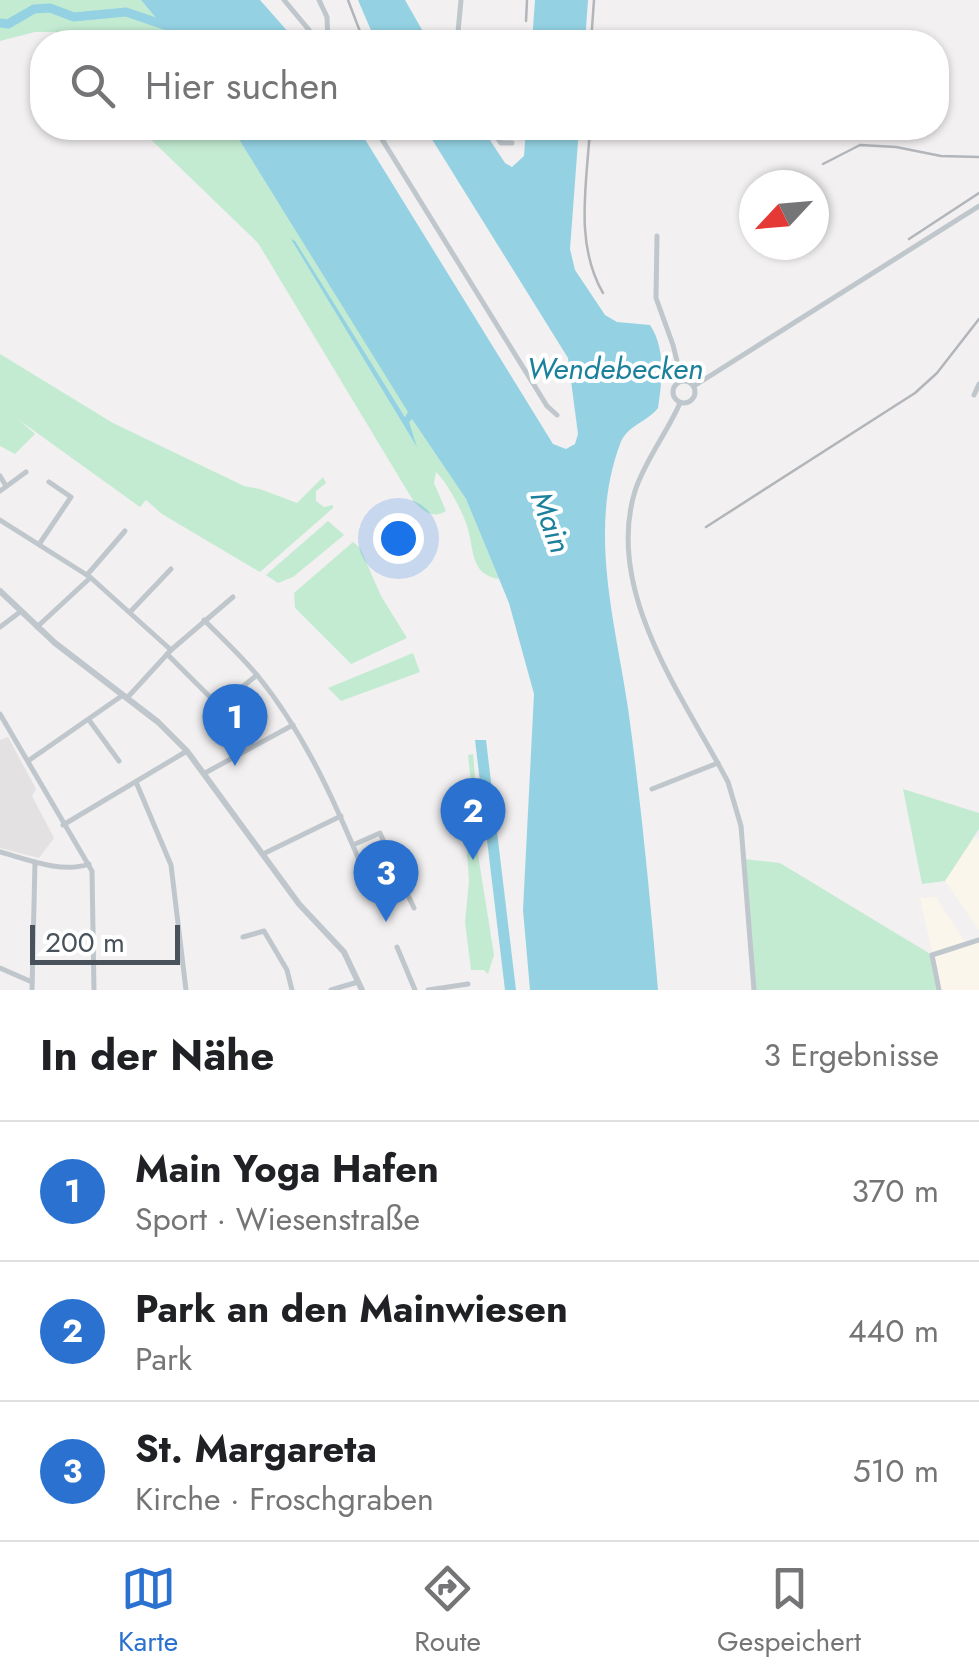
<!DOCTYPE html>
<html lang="de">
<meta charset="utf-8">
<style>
body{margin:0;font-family:Jost,sans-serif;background:#f2f2f2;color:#202124}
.compass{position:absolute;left:739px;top:170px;width:90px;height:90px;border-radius:50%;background:#fff;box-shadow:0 2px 8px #0004;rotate:244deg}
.scale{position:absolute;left:30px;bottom:25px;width:150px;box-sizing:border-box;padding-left:10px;border:5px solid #49525b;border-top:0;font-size:28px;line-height:35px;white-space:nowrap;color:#49525b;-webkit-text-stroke:8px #fff;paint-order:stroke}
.you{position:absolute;left:398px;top:538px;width:35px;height:35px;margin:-25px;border:8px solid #fff;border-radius:50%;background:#1a73e8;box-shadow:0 0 0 15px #1a73e833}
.badge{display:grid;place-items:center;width:65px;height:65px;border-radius:50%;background:#2b72d0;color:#fff;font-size:32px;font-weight:700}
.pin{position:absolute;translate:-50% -82px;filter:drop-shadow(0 2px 5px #0008)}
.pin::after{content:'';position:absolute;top:52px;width:35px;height:30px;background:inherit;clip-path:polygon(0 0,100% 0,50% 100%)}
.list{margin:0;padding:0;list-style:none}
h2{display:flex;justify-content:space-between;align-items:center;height:130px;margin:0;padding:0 40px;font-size:42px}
h2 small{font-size:32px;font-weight:400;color:#757577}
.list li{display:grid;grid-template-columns:65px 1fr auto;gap:30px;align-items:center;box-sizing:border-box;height:140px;padding:0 40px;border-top:2px solid #e0e0e0}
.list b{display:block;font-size:38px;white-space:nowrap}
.list p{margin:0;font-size:32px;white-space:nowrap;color:#757577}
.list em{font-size:32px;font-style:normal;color:#757577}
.icon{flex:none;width:55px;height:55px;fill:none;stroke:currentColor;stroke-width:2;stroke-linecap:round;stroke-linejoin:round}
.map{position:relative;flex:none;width:979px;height:990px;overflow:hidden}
.search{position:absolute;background:#fff;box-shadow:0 2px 8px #0004;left:30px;right:30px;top:30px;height:110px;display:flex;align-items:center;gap:25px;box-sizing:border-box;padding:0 35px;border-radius:40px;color:#757577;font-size:38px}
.sheet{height:550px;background:#fff}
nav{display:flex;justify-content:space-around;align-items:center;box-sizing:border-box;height:140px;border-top:2px solid #e0e0e0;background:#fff;font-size:28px;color:#757577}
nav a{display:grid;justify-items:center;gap:5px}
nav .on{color:#2b72d0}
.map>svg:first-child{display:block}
</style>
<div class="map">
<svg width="979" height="990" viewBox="0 0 979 990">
<rect width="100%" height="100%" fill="#f2f0f0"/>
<g fill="#faf6eb">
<polygon points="974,838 979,839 979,930 945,881"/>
<polygon points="936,897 968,946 979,941 979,990 940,990 920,898"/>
</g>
<polygon fill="#e3e1e1" points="8,737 36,789 32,796 54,838 39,858 0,848 0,740"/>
<g fill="#c3ebd2">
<polygon points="0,0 141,0 176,42 64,42 56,32 35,32 0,41"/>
<path d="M139 128H232L409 412 406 418 292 240 416 445 408 421 412 419 466 499 499 579C471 575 474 551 468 529 464 514 447 482 436 472L434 483 446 511C432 519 425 512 414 502L258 243Z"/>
<polygon points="0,354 113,423 244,486 260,489 297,503 323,477 326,483 316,491 316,501 324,507 333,505 333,508 260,572 162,514 146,500 140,507 19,420 35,434 15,454 0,446"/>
<polygon points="328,521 344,535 293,577 278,583 266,575"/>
<polygon points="353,542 360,548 381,596 407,638 351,664 295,608 294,593"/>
<polygon points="413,653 420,672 341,701 328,688"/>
<polygon points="473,754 479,825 476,842 494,955 488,974 484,970 471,970 465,922 469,881 467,851 474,810 468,755"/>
<polygon points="903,789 979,813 979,829 945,881 922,884"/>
<polygon points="744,859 780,863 932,955 939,990 754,990"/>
</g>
<g fill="#94d2e3">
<polygon points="141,0 260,0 297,42 176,42"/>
<polygon points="358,0 405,0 429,42 376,42"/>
<polygon points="535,0 588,0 585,42 532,42"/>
<path d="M232 128H358L553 444 566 449 575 444 578 434 568 358 425 128H482L505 163 512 167 524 156 526 128H579L570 249 575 270 605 315 617 322 650 325C666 349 662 381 658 408 646 423 627 425 620 444 588 531 615 620 628 708 641 802 650 896 658 990H530L523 910 534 694 509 603 466 499 412 419 409 422 417 447 291 239 295 241 405 417 408 412Z"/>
<polygon points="475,740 486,740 516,990 505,990"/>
</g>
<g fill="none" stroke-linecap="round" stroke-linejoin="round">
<polyline stroke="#94d2e3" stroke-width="9" points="0,23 8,24 34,9 50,8 74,17 126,12 173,28"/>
<g stroke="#bfc7cd" stroke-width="5">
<polyline points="284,0 319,42"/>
<polyline points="319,0 327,17 328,42"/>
<polyline points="454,42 458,32 461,0"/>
<polyline points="375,128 547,406 557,415"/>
<polyline points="491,128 501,143 512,143"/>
<polyline points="657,236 656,298 673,345 682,381"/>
<circle cx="684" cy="392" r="11"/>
<polyline points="694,386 979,206"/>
<polyline points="974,395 979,384"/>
<path d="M680 403C667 433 645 460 635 491 604 592 684 698 728 782L741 826 754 990"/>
<polyline points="0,476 6,486"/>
<polyline points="0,491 26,472"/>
<polyline points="0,520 90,577 171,650"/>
<polyline points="40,543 71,497 49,482"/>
<polyline points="87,575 125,531"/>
<polyline points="131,611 171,569"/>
<path d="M204 620C222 638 241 656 257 675 311 741 343 821 375 898L403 885 414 908"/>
<polyline points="0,627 20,612"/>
<polyline points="37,627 90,578"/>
<polyline points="167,654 219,706 257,675"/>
<polyline points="127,698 171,650 233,597"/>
<polyline points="0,714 92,871 94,990"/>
<polyline points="89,720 119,761"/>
<polyline points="28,761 123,695"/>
<polyline points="205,773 293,725"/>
<polyline points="136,782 171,865 186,990"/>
<polyline points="652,789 718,763"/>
<polyline points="63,825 187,751"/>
<polyline points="353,845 380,833 403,885"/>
<path d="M0 852C26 859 62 874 89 864"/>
<polyline points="263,854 341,816"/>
<polyline points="243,937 264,931 287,970 292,990"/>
<polyline points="397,947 415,990"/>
<polyline points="0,968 32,982"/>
<polyline points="32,990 35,862"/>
<polyline points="331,990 358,982"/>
<polyline points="428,990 468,984"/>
<polyline points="939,990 932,955 979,940"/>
</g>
<polyline stroke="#bfc7cd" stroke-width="6" points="0,591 55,643 158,722 187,751 299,904 344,952 362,990"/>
<g stroke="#b2b5b9" stroke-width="2.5">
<polyline points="348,0 364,42"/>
<polyline points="526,21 527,0"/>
<polyline points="591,42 594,0"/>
<path d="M590 128C587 183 574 243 603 293"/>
<polyline points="823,164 860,145 896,147 941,156 979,157"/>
<polyline points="909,239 979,193"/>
<polyline points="706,527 915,393 937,373 979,319"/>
</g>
</g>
<g text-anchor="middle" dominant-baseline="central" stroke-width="8" stroke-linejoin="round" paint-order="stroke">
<g font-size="30" font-style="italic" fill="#1b809c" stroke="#fff">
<text x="615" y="368">Wendebecken</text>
<text transform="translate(551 522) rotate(70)">Main</text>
</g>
</g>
</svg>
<svg class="compass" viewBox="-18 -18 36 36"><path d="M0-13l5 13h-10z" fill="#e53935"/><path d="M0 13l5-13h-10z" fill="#757577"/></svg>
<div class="scale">200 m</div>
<div class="you"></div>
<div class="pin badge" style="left:235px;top:766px">1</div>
<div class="pin badge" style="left:473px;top:860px">2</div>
<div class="pin badge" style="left:386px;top:922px">3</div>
<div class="search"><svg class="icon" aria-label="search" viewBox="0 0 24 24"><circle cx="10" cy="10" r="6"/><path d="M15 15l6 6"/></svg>Hier suchen</div>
</div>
<section class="sheet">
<h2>In der Nähe<small>3 Ergebnisse</small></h2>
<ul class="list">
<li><span class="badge">1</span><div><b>Main Yoga Hafen</b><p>Sport · Wiesenstraße</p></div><em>370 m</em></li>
<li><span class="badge">2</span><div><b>Park an den Mainwiesen</b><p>Park</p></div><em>440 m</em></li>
<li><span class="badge">3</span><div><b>St. Margareta</b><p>Kirche · Froschgraben</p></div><em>510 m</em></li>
</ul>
</section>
<nav>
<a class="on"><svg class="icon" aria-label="map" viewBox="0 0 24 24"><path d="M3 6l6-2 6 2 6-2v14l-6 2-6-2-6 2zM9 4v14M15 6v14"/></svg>Karte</a>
<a><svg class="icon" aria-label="directions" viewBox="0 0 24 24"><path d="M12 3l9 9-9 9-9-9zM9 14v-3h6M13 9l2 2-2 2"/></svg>Route</a>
<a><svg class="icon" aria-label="saved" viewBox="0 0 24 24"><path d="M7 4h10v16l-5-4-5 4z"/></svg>Gespeichert</a>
</nav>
